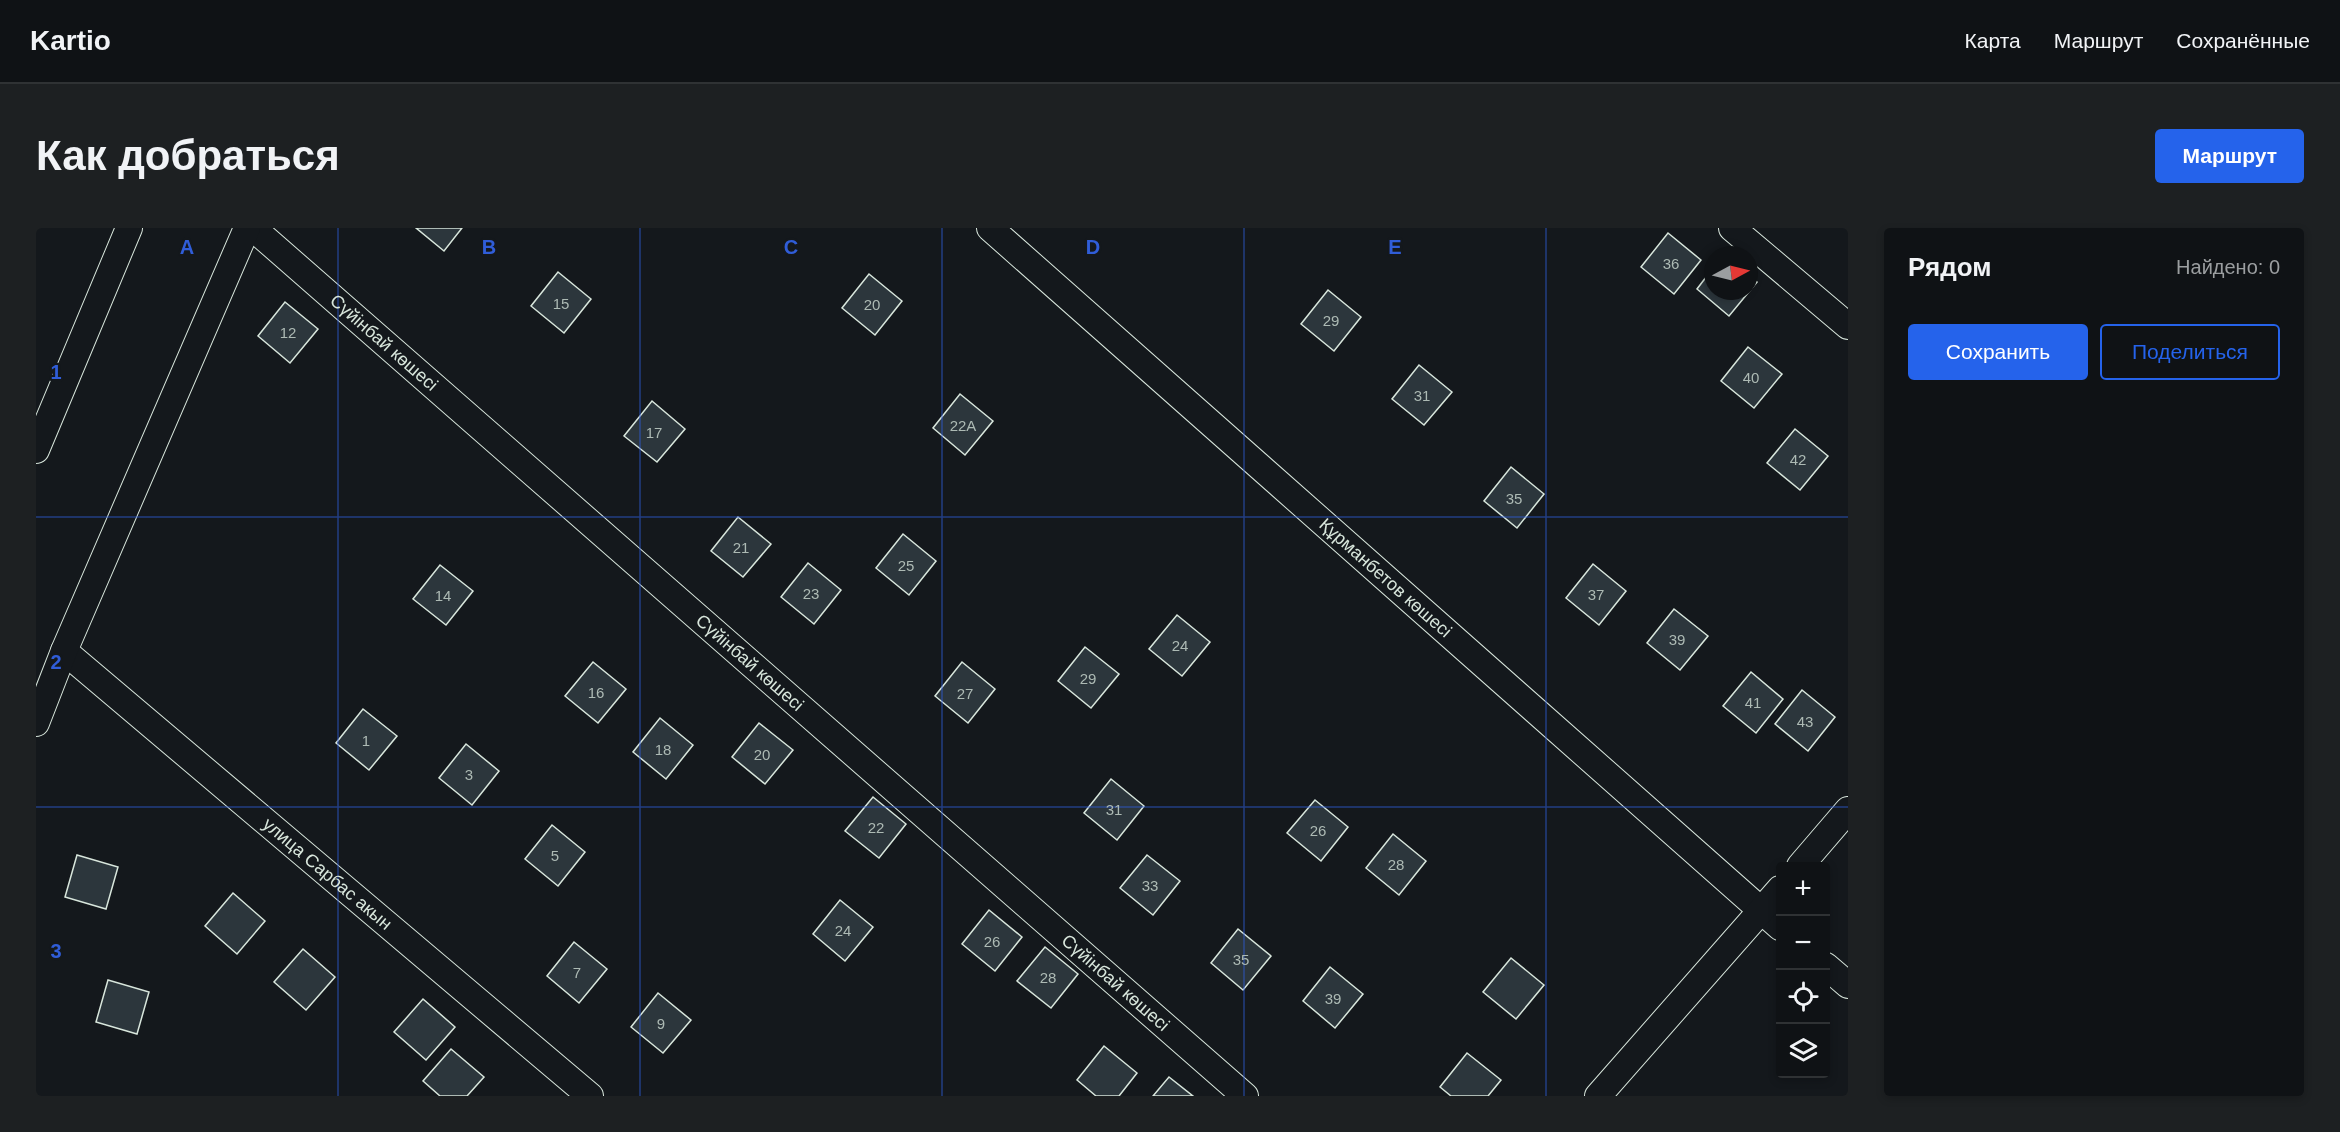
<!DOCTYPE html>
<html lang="ru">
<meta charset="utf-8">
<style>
body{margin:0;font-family:Arial,sans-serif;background:#1d2022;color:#f1f3f6}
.controls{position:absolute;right:18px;bottom:18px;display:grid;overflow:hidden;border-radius:6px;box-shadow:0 3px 9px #0003}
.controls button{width:54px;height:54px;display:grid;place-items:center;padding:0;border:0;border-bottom:2px solid #2f3234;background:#0f1215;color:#f1f3f6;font:30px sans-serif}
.compass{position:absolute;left:1668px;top:18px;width:54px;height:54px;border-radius:50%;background:#0f1215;box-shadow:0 3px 9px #0003;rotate:83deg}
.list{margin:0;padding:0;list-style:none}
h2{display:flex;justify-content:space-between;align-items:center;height:78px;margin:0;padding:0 24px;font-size:26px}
h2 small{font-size:20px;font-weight:400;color:#9b9ea0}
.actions{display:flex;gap:12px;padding:18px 24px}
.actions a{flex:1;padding:14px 0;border:2px solid #2563eb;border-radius:6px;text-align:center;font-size:21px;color:#2563eb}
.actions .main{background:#2563eb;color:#fff}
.icon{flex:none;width:33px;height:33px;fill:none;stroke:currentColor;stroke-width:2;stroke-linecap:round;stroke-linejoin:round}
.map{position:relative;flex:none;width:1812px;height:868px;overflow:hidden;border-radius:6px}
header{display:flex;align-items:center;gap:36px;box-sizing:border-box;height:84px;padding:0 30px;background:#0f1215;border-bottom:2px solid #2f3234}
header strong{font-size:28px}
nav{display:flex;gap:33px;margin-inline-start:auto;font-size:21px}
.intro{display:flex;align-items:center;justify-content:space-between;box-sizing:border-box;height:144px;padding:0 36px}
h1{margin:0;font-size:42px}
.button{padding:15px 27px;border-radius:6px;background:#2563eb;color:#fff;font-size:21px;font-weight:700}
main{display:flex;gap:36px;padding:0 36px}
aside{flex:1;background:#0f1215;border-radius:6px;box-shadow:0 3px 9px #0003}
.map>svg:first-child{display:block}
</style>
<header>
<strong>Kartio</strong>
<nav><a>Карта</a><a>Маршрут</a><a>Сохранённые</a></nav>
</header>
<div class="intro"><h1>Как добраться</h1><a class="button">Маршрут</a></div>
<main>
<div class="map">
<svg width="1812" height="868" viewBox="0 0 1812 868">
<rect width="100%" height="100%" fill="#14181c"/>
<g fill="#2c363c" stroke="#d8e6dc" stroke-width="1.5">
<polygon points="380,0 426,0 408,23"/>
<polygon points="1632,5 1665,32 1638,66 1605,39"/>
<polygon points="1677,40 1677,63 1713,63 1713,47 1721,54 1693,88 1661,61"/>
<polygon points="522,44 555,71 528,105 495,78"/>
<polygon points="833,46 866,73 839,107 806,80"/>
<polygon points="1292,62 1325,89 1298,123 1265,96"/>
<polygon points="249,74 282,101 254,135 222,108"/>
<polygon points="1712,119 1746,146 1718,180 1685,153"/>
<polygon points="1383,137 1416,164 1388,197 1356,171"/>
<polygon points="924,166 957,193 929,227 897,200"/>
<polygon points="616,173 649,201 621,234 588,208"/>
<polygon points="1759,201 1792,228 1764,262 1731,235"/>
<polygon points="1475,239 1508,266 1481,300 1448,273"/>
<polygon points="702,289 735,316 707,349 675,323"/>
<polygon points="867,306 900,333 873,367 840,340"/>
<polygon points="772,335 805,362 778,396 745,369"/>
<polygon points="1557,336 1590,363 1563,397 1530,370"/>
<polygon points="404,337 437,363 410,397 377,371"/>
<polygon points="1638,381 1672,408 1644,442 1611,415"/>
<polygon points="1141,387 1174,414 1146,448 1113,421"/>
<polygon points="1049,419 1083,446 1055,480 1022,453"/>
<polygon points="557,434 590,461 562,495 529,468"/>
<polygon points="926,434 959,461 932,495 899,468"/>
<polygon points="1715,444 1747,471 1720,505 1687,478"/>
<polygon points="1766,462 1799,489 1772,523 1739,496"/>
<polygon points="327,481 361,508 333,542 300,515"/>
<polygon points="624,490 657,517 630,551 597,524"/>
<polygon points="723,495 757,522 729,556 696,529"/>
<polygon points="430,516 463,543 436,577 403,550"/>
<polygon points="1075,551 1108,578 1081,612 1048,585"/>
<polygon points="837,569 870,596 843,630 809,603"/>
<polygon points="1279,572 1312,599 1285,633 1251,605"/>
<polygon points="516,597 549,624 522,658 489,631"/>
<polygon points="1357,606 1390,633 1363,667 1330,640"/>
<polygon points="41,627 82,639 70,681 29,669"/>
<polygon points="1111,627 1144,653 1117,687 1084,660"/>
<polygon points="197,665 229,693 201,726 169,698"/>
<polygon points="804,672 837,699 809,733 777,706"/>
<polygon points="953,682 986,709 959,743 926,716"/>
<polygon points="1202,701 1235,728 1207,762 1175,735"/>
<polygon points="538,714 571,741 543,775 511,748"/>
<polygon points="1009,719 1042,746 1015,780 981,753"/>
<polygon points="267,721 299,749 270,782 238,754"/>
<polygon points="1475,730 1508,757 1480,791 1447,764"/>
<polygon points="1294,739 1327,766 1299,800 1267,773"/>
<polygon points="72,752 113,764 101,806 60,794"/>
<polygon points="622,765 655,792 627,825 595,799"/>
<polygon points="387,771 419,799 390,832 358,804"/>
<polygon points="1068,818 1101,845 1083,868 1060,868 1041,852"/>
<polygon points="415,821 448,849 431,868 404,868 387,853"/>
<polygon points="1431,825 1465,852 1452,868 1415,868 1404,859"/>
<polygon points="1133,849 1157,868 1117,868"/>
</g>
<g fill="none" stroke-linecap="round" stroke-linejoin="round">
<defs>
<g id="minor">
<path id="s1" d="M217 0 1209 868"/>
<path id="s2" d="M954 0 1744 699"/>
<polyline points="1696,0 1812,98"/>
<polyline points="0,222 93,0"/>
<path id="s3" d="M28 423 554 868"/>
<polyline points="0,495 28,423 211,0"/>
<polyline points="1764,638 1812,582"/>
<polyline points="1790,738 1812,757"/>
<polyline points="1562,868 1744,661"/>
</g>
</defs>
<use href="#minor" stroke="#d8e6dc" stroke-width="28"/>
<use href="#minor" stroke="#14181c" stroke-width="26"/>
</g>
<path fill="none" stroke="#305dd8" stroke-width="1.5" stroke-opacity="0.55" d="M302 0V868M604 0V868M906 0V868M1208 0V868M1510 0V868M0 289H1812M0 579H1812"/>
<g text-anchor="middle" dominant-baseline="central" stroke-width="4.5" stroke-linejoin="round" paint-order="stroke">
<g font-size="15" fill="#adbab4">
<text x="1635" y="35">36</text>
<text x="525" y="75">15</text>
<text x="836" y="76">20</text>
<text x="1295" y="92">29</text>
<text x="252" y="104">12</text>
<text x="1715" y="149">40</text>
<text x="1386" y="167">31</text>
<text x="927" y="197">22А</text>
<text x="618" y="204">17</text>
<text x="1762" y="231">42</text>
<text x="1478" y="270">35</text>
<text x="705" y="319">21</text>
<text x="870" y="337">25</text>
<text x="775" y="365">23</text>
<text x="1560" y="366">37</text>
<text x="407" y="367">14</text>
<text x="1641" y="411">39</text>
<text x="1144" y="417">24</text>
<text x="1052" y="450">29</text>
<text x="560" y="464">16</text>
<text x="929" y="465">27</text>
<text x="1717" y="474">41</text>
<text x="1769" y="493">43</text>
<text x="330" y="512">1</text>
<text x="627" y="521">18</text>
<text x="726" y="526">20</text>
<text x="433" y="546">3</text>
<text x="1078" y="581">31</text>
<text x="840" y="599">22</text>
<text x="1282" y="602">26</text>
<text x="519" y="627">5</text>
<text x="1360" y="636">28</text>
<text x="1114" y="657">33</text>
<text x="807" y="702">24</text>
<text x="956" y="713">26</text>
<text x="1205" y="731">35</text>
<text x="541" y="744">7</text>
<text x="1012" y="749">28</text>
<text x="1297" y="770">39</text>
<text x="625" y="795">9</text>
</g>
<g font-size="18" fill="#d8e6dc" stroke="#14181c">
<text stroke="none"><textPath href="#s1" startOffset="174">Сүйінбай көшесі</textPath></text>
<text stroke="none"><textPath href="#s2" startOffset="528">Құрманбетов көшесі</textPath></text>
<text stroke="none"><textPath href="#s1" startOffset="660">Сүйінбай көшесі</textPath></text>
<text stroke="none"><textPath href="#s3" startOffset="345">улица Сарбас акын</textPath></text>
<text stroke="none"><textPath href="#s1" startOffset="1146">Сүйінбай көшесі</textPath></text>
</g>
</g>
<g font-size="20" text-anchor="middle" font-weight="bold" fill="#305dd8" stroke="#14181c" stroke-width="4.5" stroke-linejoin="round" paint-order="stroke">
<text x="151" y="26">A</text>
<text x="453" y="26">B</text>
<text x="755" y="26">C</text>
<text x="1057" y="26">D</text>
<text x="1359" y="26">E</text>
<text x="20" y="151">1</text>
<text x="20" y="441">2</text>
<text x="20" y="730">3</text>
</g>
</svg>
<div class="controls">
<button>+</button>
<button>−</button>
<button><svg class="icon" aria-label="locate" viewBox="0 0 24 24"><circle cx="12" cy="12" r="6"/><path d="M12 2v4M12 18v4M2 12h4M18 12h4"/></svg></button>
<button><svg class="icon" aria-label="layers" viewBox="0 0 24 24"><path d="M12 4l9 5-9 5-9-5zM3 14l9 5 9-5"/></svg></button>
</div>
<svg class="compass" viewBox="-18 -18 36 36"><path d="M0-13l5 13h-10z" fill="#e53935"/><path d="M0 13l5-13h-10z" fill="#9b9ea0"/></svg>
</div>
<aside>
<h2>Рядом<small>Найдено: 0</small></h2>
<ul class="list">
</ul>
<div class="actions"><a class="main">Сохранить</a><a>Поделиться</a></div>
</aside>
</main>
